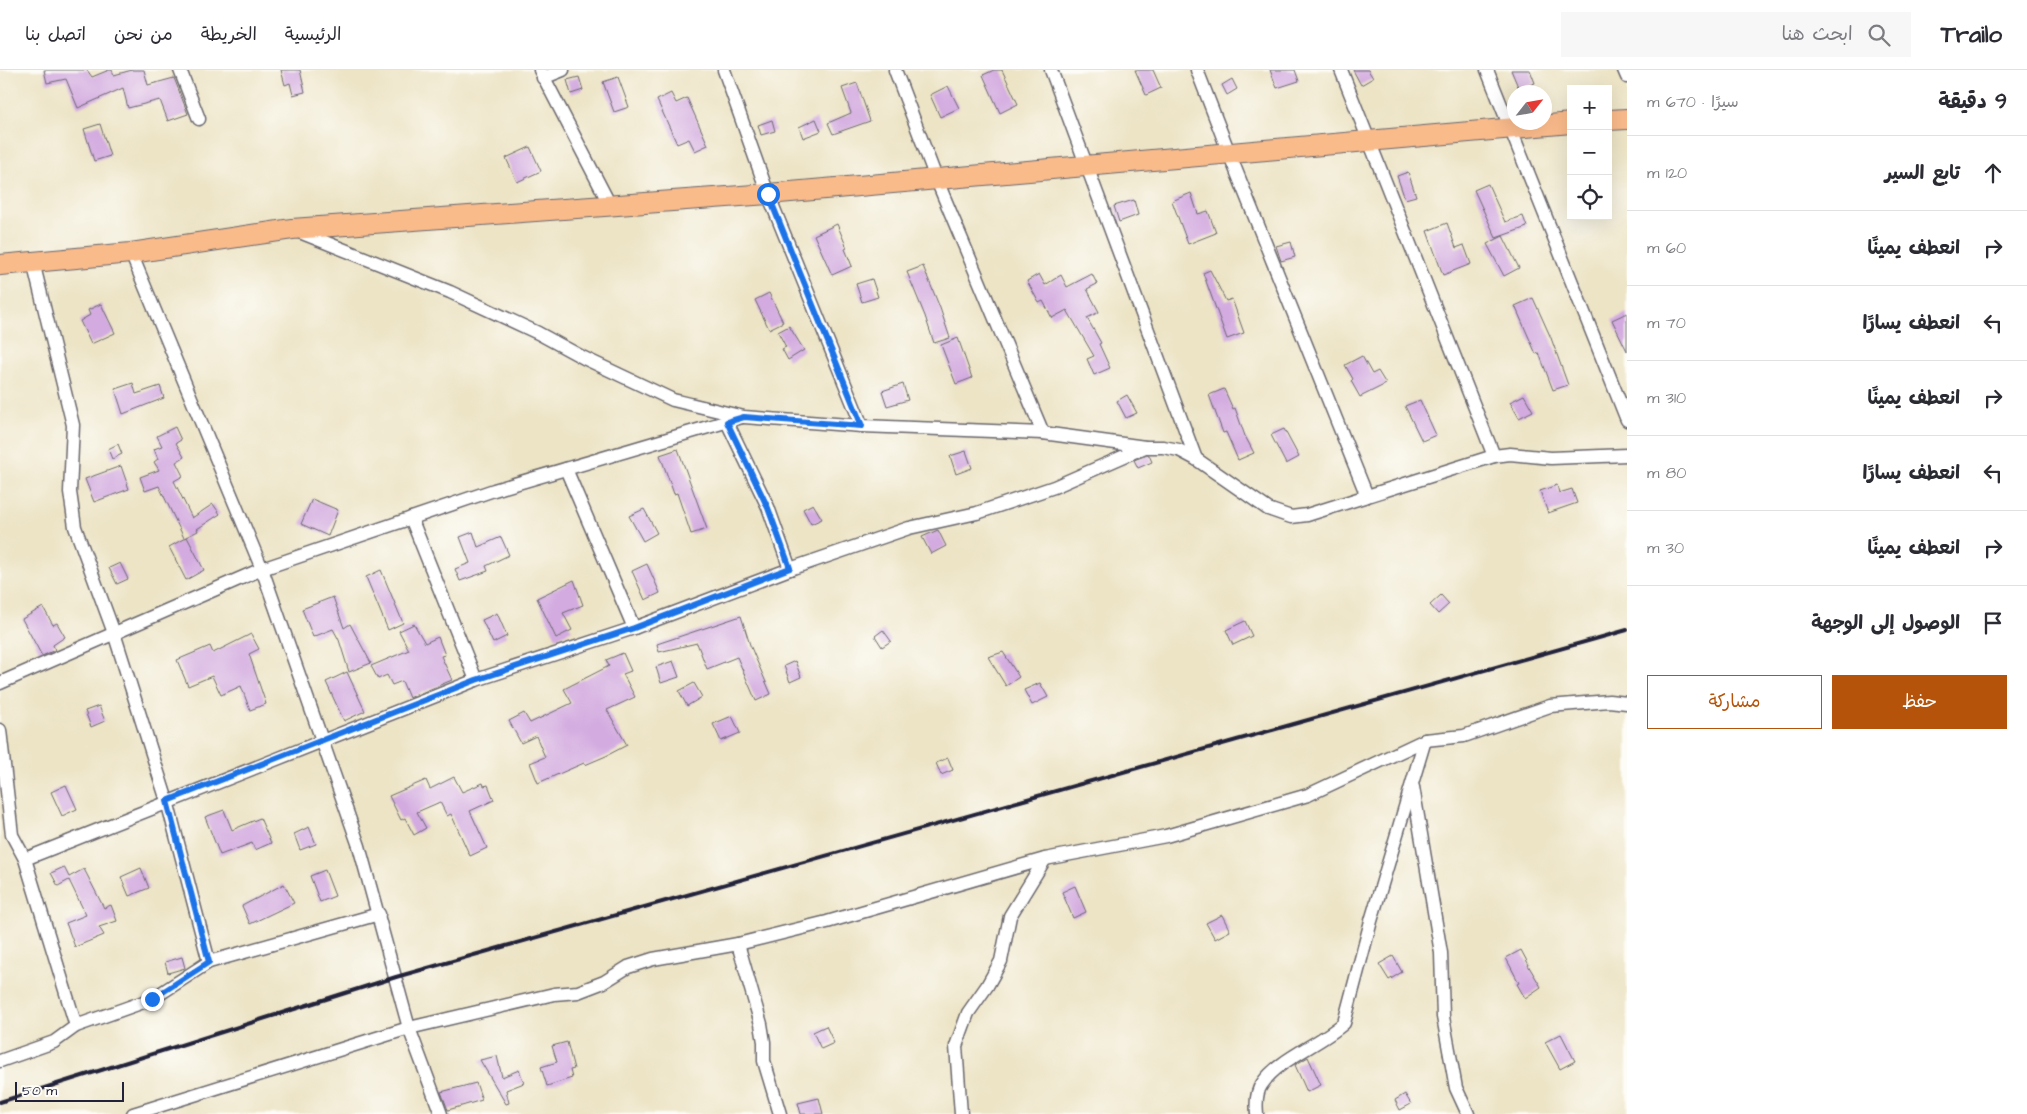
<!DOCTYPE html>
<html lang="ar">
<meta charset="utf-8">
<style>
body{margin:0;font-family:"Architects Daughter","Playpen Sans Arabic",sans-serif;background:#f7f7f7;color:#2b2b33;direction:rtl}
.controls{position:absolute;right:15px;top:15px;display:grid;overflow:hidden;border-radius:0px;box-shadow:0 5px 20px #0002}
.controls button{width:45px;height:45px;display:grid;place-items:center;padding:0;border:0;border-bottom:1px solid #e1e1e2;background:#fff;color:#2b2b33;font:25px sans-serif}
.compass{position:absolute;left:1507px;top:15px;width:45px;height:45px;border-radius:50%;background:#fff;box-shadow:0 5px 20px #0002;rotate:59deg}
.scale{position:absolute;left:15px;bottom:12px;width:109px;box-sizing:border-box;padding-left:5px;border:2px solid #22223b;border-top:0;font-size:14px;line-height:18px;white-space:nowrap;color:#22223b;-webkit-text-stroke:4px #fdfcf7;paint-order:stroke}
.stop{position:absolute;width:15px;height:15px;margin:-11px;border:4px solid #1a73e8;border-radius:50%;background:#fff}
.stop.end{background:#1a73e8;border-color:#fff;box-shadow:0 1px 5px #0008}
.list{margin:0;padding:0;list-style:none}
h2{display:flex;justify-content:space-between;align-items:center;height:65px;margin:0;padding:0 20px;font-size:21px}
h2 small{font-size:16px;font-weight:400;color:#7c7c81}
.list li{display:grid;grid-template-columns:32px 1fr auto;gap:15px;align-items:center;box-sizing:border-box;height:75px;padding:0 20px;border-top:1px solid #e1e1e2}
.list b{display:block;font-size:19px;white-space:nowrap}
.list em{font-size:16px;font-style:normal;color:#7c7c81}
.actions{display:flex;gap:10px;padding:15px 20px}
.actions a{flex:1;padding:11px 0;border:1px solid #b45309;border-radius:0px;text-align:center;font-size:18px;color:#b45309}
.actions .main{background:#b45309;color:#fff}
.icon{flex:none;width:28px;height:28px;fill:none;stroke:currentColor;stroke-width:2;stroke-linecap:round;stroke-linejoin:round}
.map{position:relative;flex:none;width:1627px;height:1044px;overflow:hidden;direction:ltr}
header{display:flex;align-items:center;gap:30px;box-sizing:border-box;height:70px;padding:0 25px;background:#fff;border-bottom:1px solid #e1e1e2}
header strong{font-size:24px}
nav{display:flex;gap:28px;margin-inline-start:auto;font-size:18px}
.search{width:350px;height:45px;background:#f7f7f7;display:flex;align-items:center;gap:12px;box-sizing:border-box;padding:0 18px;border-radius:0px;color:#7c7c81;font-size:19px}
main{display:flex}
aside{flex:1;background:#fff}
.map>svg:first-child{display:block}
</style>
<header>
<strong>Trailo</strong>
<div class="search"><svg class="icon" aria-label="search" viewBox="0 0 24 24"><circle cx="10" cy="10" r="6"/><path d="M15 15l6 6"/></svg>ابحث هنا</div>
<nav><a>الرئيسية</a><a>الخريطة</a><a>من نحن</a><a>اتصل بنا</a></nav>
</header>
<main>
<aside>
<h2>9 دقيقة<small>سيرًا · 670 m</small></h2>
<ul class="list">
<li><svg class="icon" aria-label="ahead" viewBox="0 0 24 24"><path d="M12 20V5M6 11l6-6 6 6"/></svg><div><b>تابع السير</b></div><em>120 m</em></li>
<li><svg class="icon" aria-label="right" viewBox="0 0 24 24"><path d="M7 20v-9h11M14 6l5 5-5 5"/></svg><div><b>انعطف يمينًا</b></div><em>60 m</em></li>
<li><svg class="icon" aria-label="left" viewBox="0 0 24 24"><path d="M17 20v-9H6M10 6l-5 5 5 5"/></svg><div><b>انعطف يسارًا</b></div><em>70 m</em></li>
<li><svg class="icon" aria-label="right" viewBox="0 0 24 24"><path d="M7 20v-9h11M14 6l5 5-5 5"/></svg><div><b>انعطف يمينًا</b></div><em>310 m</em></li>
<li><svg class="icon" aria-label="left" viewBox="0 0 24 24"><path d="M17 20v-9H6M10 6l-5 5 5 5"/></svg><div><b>انعطف يسارًا</b></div><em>80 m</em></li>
<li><svg class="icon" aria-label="right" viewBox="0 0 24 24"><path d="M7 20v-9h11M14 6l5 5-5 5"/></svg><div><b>انعطف يمينًا</b></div><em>30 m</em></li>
<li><svg class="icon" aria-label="arrive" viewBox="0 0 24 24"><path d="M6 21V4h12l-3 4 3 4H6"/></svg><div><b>الوصول إلى الوجهة</b></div></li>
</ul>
<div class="actions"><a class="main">حفظ</a><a>مشاركة</a></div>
</aside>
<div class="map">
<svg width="1627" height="1044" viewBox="0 0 1627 1044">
<rect width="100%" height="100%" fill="#fdfcf7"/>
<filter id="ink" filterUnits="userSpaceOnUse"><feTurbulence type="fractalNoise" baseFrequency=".02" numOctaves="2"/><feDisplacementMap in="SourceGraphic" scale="10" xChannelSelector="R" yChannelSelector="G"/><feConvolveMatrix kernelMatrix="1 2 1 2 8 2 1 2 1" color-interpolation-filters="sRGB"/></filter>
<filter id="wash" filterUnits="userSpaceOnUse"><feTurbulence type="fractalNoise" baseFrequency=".0096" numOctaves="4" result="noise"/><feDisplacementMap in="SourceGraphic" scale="20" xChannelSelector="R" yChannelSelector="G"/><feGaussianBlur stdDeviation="1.12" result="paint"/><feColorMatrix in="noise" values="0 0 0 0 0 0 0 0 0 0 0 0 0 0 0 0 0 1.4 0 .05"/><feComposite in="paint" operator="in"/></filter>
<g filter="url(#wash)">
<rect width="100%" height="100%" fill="#ede4c6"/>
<g id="blocks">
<g fill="#d3abe0">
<polygon points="44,0 87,0 92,7 109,0 112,0 114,5 132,0 144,0 148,15 174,8 188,44 168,51 160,30 128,38 123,18 78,38 66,9 47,13"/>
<polygon points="281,0 300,0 305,22 293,25 290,13 285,15"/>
<polygon points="994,0 1002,0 1018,34 1000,43 983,5"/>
<polygon points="1135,0 1153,0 1161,18 1146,25"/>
<polygon points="1270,0 1295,0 1299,11 1277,18"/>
<polygon points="1353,0 1368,0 1373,8 1361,15"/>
<polygon points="1511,0 1530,0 1535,13 1519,19"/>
<polygon points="579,7 583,20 571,24 567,10"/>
<polygon points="618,7 629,37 614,42 603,12"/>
<polygon points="1232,9 1237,19 1227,25 1222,15"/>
<polygon points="857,13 870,51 833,64 828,53 851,43 842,18"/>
<polygon points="948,16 959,38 940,47 930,25"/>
<polygon points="671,23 676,33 687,28 708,75 695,81 689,69 677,74 657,30"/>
<polygon points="816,49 821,61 803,68 799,57"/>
<polygon points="772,50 775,61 761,65 758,55"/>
<polygon points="100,54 110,86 94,91 84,59"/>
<polygon points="530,77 541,101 517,112 506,88"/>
<polygon points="1408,102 1416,126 1405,129 1397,106"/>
<polygon points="1488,114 1505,152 1523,146 1527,157 1496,168 1474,120"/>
<polygon points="1191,123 1198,144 1208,141 1216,163 1188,174 1172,131"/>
<polygon points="1134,130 1138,145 1119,152 1114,136"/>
<polygon points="1447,153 1456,178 1464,175 1471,194 1443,205 1427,161"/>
<polygon points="837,154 847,178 845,179 852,196 832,205 814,165"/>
<polygon points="1503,166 1519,198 1504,206 1487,174"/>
<polygon points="1291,172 1295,187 1281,191 1276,176"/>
<polygon points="923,196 940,238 950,268 934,273 925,246 907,202"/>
<polygon points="1210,200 1226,231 1232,229 1244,263 1227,269 1203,203"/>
<polygon points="1039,204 1045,215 1061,205 1067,217 1092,204 1097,214 1087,219 1099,242 1087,248 1101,273 1099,274 1110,298 1094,305 1087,289 1094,286 1067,240 1052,248 1043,231 1039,233 1027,211"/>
<polygon points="872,209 878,227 862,232 856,214"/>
<polygon points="769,223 783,252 769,259 755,230"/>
<polygon points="1533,228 1551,268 1568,315 1553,320 1539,283 1536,284 1515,236"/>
<polygon points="101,234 115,263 91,274 80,251 90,245 88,240"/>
<polygon points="1627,243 1627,281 1612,250"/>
<polygon points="789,256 804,280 788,290 782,279 786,277 778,262"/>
<polygon points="958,268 972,308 956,314 941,275"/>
<polygon points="1362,286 1372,304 1378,301 1386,314 1360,327 1351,311 1353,309 1345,295"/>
<polygon points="133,313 136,324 160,316 164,328 123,344 115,319"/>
<polygon points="903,314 908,330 887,336 882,321"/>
<polygon points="1224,319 1233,339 1235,338 1245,366 1254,383 1238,390 1226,362 1223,363 1209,325"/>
<polygon points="1127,325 1137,343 1126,348 1117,331"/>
<polygon points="1524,325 1533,341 1519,348 1510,332"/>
<polygon points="1420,330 1436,365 1422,371 1405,336"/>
<polygon points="175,357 181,370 176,373 184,387 176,392 183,406 174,411 192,448 213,434 220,444 197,459 198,461 184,468 159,416 145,421 140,407 159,400 154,392 158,389 154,379 162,376 157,366"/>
<polygon points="1284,359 1299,387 1286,394 1271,365"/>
<polygon points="118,374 122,384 112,389 108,379"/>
<polygon points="678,379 707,459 691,464 677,423 674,424 660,385"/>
<polygon points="966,381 972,398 956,404 950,386"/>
<polygon points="1147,385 1149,385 1152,392 1138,398 1134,390"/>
<polygon points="121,396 129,419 94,432 85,409"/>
<polygon points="1557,415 1559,423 1572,419 1577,433 1548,443 1540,421"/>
<polygon points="312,429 338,440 328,466 301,454"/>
<polygon points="813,434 822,449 811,454 803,439"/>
<polygon points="644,439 657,463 643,471 629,446"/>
<polygon points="938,460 946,476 931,484 922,467"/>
<polygon points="473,462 478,477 501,467 509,485 486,496 488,501 460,511 455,499 470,493 460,467"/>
<polygon points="187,467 204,500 186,510 169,477"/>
<polygon points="120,493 128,509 117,514 109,498"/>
<polygon points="647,494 660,523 645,530 632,501"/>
<polygon points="381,500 403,553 388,560 366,507"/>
<polygon points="574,510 583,535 563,543 572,560 556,568 537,528"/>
<polygon points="1441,525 1449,534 1438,544 1430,535"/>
<polygon points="333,527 344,558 350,554 371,593 349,602 339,570 333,559 313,567 302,539"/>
<polygon points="43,537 53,555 57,553 65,567 53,575 55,580 42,586 22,549"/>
<polygon points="497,543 507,566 493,573 482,550"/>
<polygon points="741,546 750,575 771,624 756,631 737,587 707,599 697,573 659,582 657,574"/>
<polygon points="1245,551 1252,566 1233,575 1226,560"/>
<polygon points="414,554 425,573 438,567 445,585 441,586 452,610 409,628 402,611 392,615 387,605 378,609 371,596 409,580 399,561"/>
<polygon points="883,560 891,571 882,577 875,566"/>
<polygon points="251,564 259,579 249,584 266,634 250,640 241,616 221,625 212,606 188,616 177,590 210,576 213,583"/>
<polygon points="1003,582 1019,607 1006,616 988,587"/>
<polygon points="623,583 631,601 623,604 635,627 607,640 627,675 606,686 585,695 584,693 538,713 530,693 545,687 536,666 521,673 509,651 524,643 530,653 572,633 564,619 609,596 606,590"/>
<polygon points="673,591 679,607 661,613 656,597"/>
<polygon points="795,591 801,607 790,612 784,596"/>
<polygon points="347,602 365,641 344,651 326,612"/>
<polygon points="694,613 702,627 687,636 679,621"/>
<polygon points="1040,613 1048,627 1032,635 1024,620"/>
<polygon points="99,636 105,651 91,657 85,641"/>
<polygon points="732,646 740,663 721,671 713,654"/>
<polygon points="948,688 953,700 941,705 936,693"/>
<polygon points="454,707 462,722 483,713 484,716 488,715 494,730 470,741 487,778 470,786 451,744 447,746 440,732 417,742 426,758 414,765 405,748 401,750 389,726 426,710 430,719"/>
<polygon points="66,715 77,739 62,746 51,722"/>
<polygon points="224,740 232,760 260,748 271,773 255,780 252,773 220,785 205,747"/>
<polygon points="309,757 316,774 300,780 294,764"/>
<polygon points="64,797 69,807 84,799 104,838 111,835 117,851 99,857 104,865 75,877 66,853 86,845 69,810 58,816 51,803"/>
<polygon points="141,798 149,818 129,826 121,807"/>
<polygon points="325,800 335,826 320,832 310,806"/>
<polygon points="284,814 294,833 250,854 242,836"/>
<polygon points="1075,816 1086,842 1073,848 1062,822"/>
<polygon points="1222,845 1230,861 1215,869 1206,853"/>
<polygon points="1521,880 1529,895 1528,895 1541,917 1525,928 1517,914 1519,913 1506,888"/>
<polygon points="1393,886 1402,902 1389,910 1379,894"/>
<polygon points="182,887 185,898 168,903 165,892"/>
<polygon points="826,956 834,973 821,979 813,962"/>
<polygon points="1561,964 1575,991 1560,999 1545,972"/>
<polygon points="567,972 574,999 570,1000 572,1008 547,1016 541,997 557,992 552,976"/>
<polygon points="497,986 502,1007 519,1000 524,1013 506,1020 509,1033 506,1034 480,990"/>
<polygon points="1308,987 1321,1015 1307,1022 1295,995"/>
<polygon points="476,1013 482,1030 448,1040 441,1022"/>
<polygon points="1405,1024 1411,1034 1400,1040 1395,1030"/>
<polygon points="819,1028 823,1044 801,1044 798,1033"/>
</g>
</g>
</g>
<g filter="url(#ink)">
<use href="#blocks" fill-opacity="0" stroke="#69666c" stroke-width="1"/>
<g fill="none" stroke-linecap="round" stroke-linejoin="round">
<defs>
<g id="street">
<polyline points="180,0 199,49"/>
<polyline points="540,0 611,137"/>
<polyline points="724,0 768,124 862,356"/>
<polyline points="895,0 936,108 1043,363"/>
<polyline points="1051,0 1196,389"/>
<polyline points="1197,0 1229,83 1367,426"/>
<polyline points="1341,0 1494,386"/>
<polyline points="1487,0 1627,350"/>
<polyline points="1624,0 1627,7"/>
<polyline points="543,8 563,0"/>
<polyline points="297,161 450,222 538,263 584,288 673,330 744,347 862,356 1043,363 1145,377 1163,377 1179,380 1196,389 1268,439 1291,447 1307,445 1494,386 1510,384 1551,388 1627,385"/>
<polyline points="131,183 262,499 359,776 409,958 441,1044"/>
<polyline points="33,192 73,355 70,422 75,457 114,563 167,731 209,892"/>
<polyline points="727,352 768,437 790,499"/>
<polyline points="566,399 634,558"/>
<polyline points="411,448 476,610"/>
<polyline points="0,613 262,499 494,420 742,347"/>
<polyline points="0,660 12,765 25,789 76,956"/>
<polyline points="1413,717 1441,883 1443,947 1456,1018 1468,1044"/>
<polyline points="25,789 476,610 634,558 790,499 909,458 977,443 1054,417 1145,377"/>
<polyline points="738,874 761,954 764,972 764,991 780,1044"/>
<polyline points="0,991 54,972 76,956 152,929 209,892 379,844"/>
<polyline points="133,1044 409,958 554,924 578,922 604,912 628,897 653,889 738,874 827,852 1045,789 1166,766 1308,725 1425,670 1464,666 1550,636 1609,631 1627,633"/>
<polyline points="961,1044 956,976 968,943 987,916 1001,891 1010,846 1045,789"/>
<path d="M1257 1044C1256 1034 1256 1022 1262 1014 1278 989 1321 974 1344 953L1371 851 1425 670"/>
</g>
<g id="primary">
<polyline points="1608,50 1627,49"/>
<polyline points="0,195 131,183 292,159 768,124 1571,53"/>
</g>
</defs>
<use href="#street" stroke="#69666c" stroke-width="15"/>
<use href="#primary" stroke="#69666c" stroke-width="22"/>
<use href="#street" stroke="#fff" stroke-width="12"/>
<use href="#primary" stroke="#fabb8b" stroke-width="20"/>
<polyline stroke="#22223b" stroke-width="4" points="0,1032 396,907 1627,560"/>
</g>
</g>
<g fill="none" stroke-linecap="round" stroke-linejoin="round" filter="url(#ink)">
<polyline stroke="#1a73e8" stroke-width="6" points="152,929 209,892 167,731 476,610 634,558 790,498 768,438 727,352 744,347 862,356 768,124"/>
</g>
</svg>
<div class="controls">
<button>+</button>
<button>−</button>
<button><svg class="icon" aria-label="locate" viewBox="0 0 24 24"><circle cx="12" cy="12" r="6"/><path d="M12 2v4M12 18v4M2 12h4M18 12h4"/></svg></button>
</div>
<svg class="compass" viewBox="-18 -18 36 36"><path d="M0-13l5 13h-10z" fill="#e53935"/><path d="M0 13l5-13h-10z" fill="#7c7c81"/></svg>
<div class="scale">50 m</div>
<div class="stop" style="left:768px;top:124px"></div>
<div class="stop end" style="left:152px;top:929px"></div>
</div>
</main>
